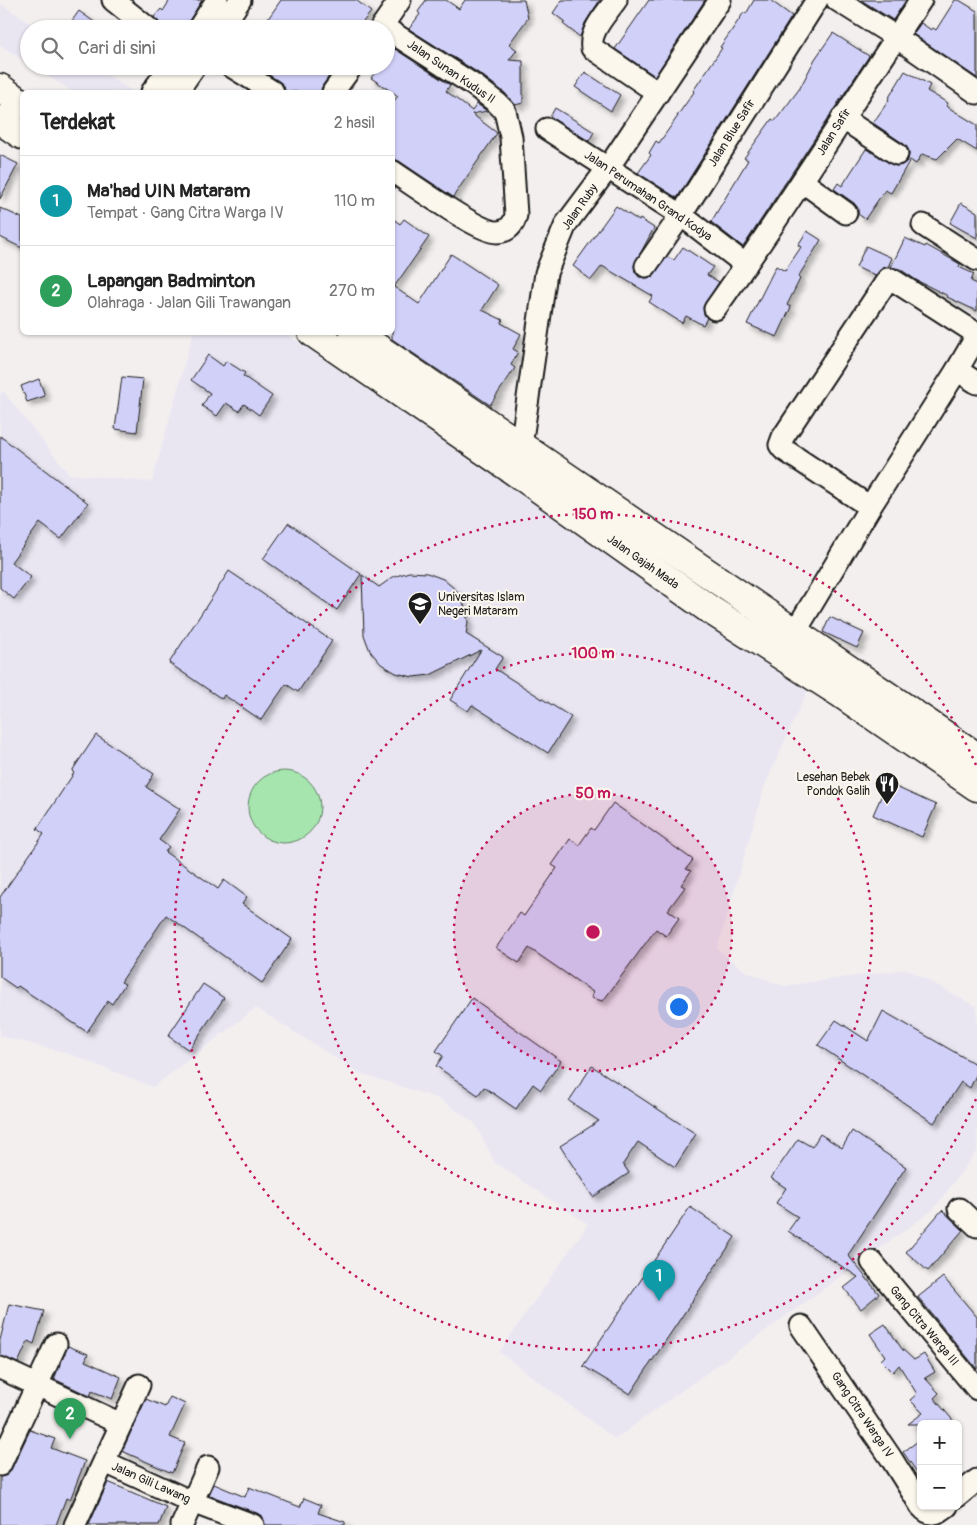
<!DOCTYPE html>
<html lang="id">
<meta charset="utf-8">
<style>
body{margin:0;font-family:Pangolin,sans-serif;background:#f6f6f6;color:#222}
.controls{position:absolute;right:15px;bottom:15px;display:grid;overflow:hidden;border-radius:8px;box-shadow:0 1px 4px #0004}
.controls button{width:45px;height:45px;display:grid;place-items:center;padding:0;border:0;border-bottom:1px solid #e0e0e0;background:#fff;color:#222;font:25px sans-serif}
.you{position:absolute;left:678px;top:1006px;width:18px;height:18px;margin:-12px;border:4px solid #fff;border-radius:50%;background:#1a73e8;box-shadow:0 0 0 8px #1a73e833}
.badge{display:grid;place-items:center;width:32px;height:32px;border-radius:50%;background:#1c1c1c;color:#fff;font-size:16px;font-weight:700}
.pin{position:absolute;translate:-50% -41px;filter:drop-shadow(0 1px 2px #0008)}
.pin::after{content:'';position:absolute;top:26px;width:18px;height:15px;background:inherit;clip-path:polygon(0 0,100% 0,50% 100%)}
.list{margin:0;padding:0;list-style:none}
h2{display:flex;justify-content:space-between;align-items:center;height:65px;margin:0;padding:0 20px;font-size:21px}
h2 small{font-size:16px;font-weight:400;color:#767676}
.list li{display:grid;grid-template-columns:32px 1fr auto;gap:15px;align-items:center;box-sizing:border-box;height:90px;padding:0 20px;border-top:1px solid #e0e0e0}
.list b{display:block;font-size:19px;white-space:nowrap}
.list p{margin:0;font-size:16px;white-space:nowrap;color:#767676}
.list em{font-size:16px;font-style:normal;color:#767676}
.icon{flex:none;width:28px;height:28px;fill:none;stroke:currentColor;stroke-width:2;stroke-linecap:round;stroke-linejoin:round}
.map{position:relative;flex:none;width:977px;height:1525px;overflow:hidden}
.search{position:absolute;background:#fff;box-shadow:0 1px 4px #0004;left:20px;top:20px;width:375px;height:55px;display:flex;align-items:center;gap:12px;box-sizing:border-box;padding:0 18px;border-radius:28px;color:#767676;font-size:19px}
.panel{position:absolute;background:#fff;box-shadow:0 1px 4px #0004;left:20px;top:90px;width:375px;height:245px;border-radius:8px}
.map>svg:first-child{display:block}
</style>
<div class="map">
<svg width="977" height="1525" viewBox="0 0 977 1525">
<defs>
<filter id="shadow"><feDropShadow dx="4.5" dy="4.5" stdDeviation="2.5" flood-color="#0004"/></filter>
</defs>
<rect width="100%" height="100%" fill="#f3efef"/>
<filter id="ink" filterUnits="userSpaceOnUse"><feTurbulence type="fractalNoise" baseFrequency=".02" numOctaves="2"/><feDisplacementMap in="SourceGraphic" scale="10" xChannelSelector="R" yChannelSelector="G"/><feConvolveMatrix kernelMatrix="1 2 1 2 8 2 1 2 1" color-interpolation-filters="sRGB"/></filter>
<g filter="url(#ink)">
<g fill="#e9e6f2">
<polygon points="0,3 38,29 29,29 29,64 0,45"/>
<polygon points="32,66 94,66 133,92 73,92"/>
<polygon points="193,333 285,333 807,691 765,785 717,949 745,971 783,986 907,969 977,1007 977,1151 933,1210 615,1439 499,1352 588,1224 495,1163 475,1123 439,1099 360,1073 256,1008 153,1087 67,1053 0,1036 0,395 3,391 69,474 152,482"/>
</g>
<circle fill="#a6e6ae" stroke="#618165" cx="284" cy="807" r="36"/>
<g fill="#d1d0f9" stroke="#1c1c1c" filter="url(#shadow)">
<polygon points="170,0 202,0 184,29 163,29 154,17 161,9 163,11"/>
<polygon points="281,0 356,0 371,12 357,29 261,29"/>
<polygon points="426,0 446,0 459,9 465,0 524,0 528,18 509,44 517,50 509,60 523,61 523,103 515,105 505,93 483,76 409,29 420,14 418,12"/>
<polygon points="562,0 600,0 585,23 580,37 563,24 565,22 553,13"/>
<polygon points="649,0 705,0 655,76 615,49"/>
<polygon points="754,0 770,0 792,16 677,198 638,173 651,155 649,153 656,141 659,143 678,116 677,116 694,92 693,91 722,48 720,47 730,33 744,12 746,14"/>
<polygon points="861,0 906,0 893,20"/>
<polygon points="955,0 959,0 977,11 977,78 913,34 921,23 931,30 933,28 936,30"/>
<polygon points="79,11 104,29 66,29"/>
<polygon points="833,33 869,56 743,247 711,222 748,160 744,158 772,119 775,121 800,88 815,59"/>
<polygon points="386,49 392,53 395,49 450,85 446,91 472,111 477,104 487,111 472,114 497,133 453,197 399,161 392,159 392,103 398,96 371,78 379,66 386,66"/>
<polygon points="255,66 336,66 323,85 321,92 285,92 284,87 280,82"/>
<polygon points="905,71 930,85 927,91 948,103 946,106 977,125 977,151 957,139 937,159 922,154 916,164 910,160 891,193 885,190 865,219 858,214 858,208 854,203 834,189 838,183 842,186 866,149 896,166 902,165 908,160 909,154 908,149 904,144 873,123 889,100 888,99"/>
<polygon points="585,72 620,95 611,111 575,87"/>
<polygon points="555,108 594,132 589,141 550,117"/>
<polygon points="0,155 18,164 0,199"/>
<polygon points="961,203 977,212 977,238 950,223"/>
<polygon points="616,206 639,221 640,219 654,228 634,265 635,272 639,277 646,278 652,277 667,257 674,260 683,247 713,267 707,275 719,282 703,307 704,314 707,318 703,325 686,316 682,323 649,302 653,296 602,266 591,280 573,266"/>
<polygon points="0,208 22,218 22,248 0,237"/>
<polygon points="392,218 400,224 404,219 429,237 394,287 419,304 451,254 498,285 482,310 503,320 501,323 521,334 513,349 518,352 511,365 515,368 490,405 392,339"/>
<polygon points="807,231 821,240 798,277 800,279 787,305 791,307 777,337 747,324 776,266 785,271 801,247 798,245"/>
<polygon points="905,238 925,247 926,245 960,264 959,267 974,274 971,281 977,284 977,311 947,297 948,296 916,280 900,269 891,267"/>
<polygon points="866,246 892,258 888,267 883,268 875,276 856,267"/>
<polygon points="208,355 223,366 226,361 245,373 243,376 272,396 259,415 244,404 239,411 226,403 217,416 202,406 210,393 191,380"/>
<polygon points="122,377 143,379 137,432 115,429"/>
<polygon points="39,379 45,396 27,402 21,386"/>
<polygon points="0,436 88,503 61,539 40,523 11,562 31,577 14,599 0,588"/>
<polygon points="288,523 361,574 337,610 263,559"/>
<polygon points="229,571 332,641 298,692 286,684 261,720 224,695 222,699 169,663"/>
<polygon points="409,572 427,573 443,579 456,590 464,605 468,622 466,634 503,657 495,669 571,717 548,753 472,705 468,711 450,700 481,650 430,675 413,677 396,673 381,664 370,651 364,635 362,575 379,587 393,577"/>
<polygon points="830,617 864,633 857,648 823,632"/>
<polygon points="96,735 154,774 146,787 180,809 159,840 169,847 165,852 218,889 224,880 247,897 242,904 292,939 262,983 166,915 121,982 125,984 112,1004 108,1001 87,1032 18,986 16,988 0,977 0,897 44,834 37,829 74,773 72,771"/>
<polygon points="887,783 936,805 922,837 873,815"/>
<polygon points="613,803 693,860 686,869 691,871 681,885 685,887 668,910 679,918 666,936 656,929 603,1001 591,998 593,992 529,948 519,963 496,948 520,913 524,916 557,868 552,865 570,839 579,845 591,828 594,830"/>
<polygon points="203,984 224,998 189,1050 168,1036"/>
<polygon points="472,998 561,1061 541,1090 533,1084 516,1109 484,1087 478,1095 436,1066 443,1056 436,1051"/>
<polygon points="883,1011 977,1065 977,1073 970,1088 961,1082 934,1123 818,1045 836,1020 868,1041"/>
<polygon points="592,1066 696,1134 675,1167 638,1142 623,1164 629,1173 593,1197 560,1146 599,1121 569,1101"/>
<polygon points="852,1131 906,1167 848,1255 879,1294 861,1309 844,1288 858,1277 788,1231 798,1217 776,1203 786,1188 771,1178 798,1139 812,1147 820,1134 842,1148"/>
<polygon points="690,1207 735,1237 630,1394 583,1366"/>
<polygon points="942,1210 963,1230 928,1271 906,1252"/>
<polygon points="943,1277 977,1317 977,1369 918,1297"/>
<polygon points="9,1304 44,1311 34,1344 28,1341 18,1363 0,1356 0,1340"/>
<polygon points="885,1324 902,1349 914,1360 924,1354 935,1372 925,1378 939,1393 934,1398 956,1424 908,1424 923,1413 910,1400 917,1394 899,1365 893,1372 881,1360 885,1356 870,1334"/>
<polygon points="68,1346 88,1354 85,1361 121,1377 112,1399 92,1391 90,1396 54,1379"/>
<polygon points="170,1397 185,1404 170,1437 185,1443 172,1473 122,1451 146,1399 165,1407"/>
<polygon points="30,1430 55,1439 51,1448 85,1461 70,1500 66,1498 56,1525 0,1525 0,1477 7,1475 11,1470"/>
<polygon points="921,1439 921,1478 903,1452"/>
<polygon points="108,1482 166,1507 159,1525 89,1525"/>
<polygon points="214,1484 245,1497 249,1487 300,1507 304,1498 321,1505 318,1513 345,1522 345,1525 265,1525 263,1517 257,1513 209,1495"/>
</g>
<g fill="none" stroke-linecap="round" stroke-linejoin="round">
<defs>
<g id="minor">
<polyline points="113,0 149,29"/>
<path d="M616 0C607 13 589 31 592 48L658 93"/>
<polyline points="837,0 896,37 977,93"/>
<path d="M382 26 475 86 497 103 505 111 511 137 516 215C514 225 507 232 497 232 478 232 412 184 392 171"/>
<polyline points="198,29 217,0"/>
<polyline points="221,29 240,0"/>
<polyline points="380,29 400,0"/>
<polyline points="231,66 273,92"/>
<polyline points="152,92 171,66"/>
<polyline points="177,92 195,66"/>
<polyline points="333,92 352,66"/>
<polyline points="842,118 897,154"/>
<polyline points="547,129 681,215 746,265"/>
<polyline points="803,182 846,213"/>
<polyline points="923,225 977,260"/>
<polyline points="646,266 681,215 817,0"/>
<path d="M715 309C787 208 852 103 921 0"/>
<polyline points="521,446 546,273 566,224 608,168 720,0"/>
<polyline points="870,507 783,449 780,445 783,437 888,279 893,280 974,332 975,339 957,370"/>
<polyline points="795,632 870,507 957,370 977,383"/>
<polyline points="959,1209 977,1226"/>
<polyline points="872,1262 977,1389"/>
<polyline points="801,1326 891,1458 921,1506"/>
<polyline points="0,1368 121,1424"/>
<polyline points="105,1462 192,1502 253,1525"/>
<polyline points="0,1465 56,1344"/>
<polyline points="958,1496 977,1480"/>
<path d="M921 1506C930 1517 937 1514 947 1506"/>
<polyline points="75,1525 139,1385"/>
<polyline points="182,1525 208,1467"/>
</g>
<g id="secondary">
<polyline points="0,88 22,104"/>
<polyline points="0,120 22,135"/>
<polyline points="312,332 530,482 709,609 840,693 977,787"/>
<polyline points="354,332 977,757"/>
</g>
</defs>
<use href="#minor" stroke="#1c1c1c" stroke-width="25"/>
<use href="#secondary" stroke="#1c1c1c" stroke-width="31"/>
<use href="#minor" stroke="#fbf7ec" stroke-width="21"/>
<use href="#secondary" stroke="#fbf7ec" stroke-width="28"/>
</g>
</g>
<circle cx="593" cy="932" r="139" fill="#c2185b" fill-opacity=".12"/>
<g fill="none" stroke="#c2185b" stroke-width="2.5" stroke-dasharray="2.5 5">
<circle cx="593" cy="932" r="139"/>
<circle cx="593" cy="932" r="279"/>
<path d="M976 1099A418 418 0 1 1 976 765"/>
</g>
<defs>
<symbol id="university-pin" viewBox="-11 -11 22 30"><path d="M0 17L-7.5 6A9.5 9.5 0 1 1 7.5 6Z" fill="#1c1c1c" stroke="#fbf7ec"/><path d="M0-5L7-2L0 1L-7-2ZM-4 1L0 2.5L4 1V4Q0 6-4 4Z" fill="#fff"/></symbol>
<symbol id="restaurant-pin" viewBox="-11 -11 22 30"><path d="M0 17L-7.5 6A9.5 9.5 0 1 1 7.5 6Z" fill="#1c1c1c" stroke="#fbf7ec"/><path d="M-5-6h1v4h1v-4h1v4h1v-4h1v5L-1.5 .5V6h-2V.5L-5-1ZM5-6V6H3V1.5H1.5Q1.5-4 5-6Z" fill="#fff"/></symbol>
</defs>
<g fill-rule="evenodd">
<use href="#university-pin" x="406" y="590" width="28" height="38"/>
<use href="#restaurant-pin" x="873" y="770" width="28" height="38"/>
</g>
<g text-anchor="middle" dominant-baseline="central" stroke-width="4" stroke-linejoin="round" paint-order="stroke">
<g font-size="12" fill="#1c1c1c" stroke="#fbf7ec">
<text transform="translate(451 72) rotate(34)">Jalan Sunan Kudus II</text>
<text transform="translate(834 132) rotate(-58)">Jalan Safir</text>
<text transform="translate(732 133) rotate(-58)">Jalan Blue Safir</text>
<text transform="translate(648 196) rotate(34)">Jalan Perumahan Grand Kodya</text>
<text transform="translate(580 207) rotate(-55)">Jalan Ruby</text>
<text transform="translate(643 562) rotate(35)">Jalan Gajah Mada</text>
<text transform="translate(924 1326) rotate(50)">Gang Citra Warga III</text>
<text transform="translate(862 1415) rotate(56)">Gang Citra Warga IV</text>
<text transform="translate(151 1483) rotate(24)">Jalan Gili Lawang</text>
</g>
<g font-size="12" fill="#1c1c1c" stroke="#fbf7ec" text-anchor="start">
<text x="438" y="597">Universitas Islam<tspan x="438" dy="14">Negeri Mataram</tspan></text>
<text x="870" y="777" text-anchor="end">Lesehan Bebek<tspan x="870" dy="14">Pondok Galih</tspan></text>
</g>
</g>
<circle cx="593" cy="932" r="8" fill="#c2185b" stroke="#fbf7ec" stroke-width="2.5"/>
<g font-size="15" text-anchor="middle" font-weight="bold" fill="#c2185b" stroke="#fbf7ec" stroke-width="4" stroke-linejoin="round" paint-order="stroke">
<text x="593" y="519">150 m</text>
<text x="593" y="658">100 m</text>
<text x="593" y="798">50 m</text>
</g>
</svg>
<div class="controls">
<button>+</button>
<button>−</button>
</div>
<div class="you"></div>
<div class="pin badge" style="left:659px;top:1301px;background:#0f9aa8">1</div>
<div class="pin badge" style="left:70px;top:1439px;background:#2e9e5b">2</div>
<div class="search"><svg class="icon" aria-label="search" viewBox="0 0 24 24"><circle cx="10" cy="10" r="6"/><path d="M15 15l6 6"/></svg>Cari di sini</div>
<section class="panel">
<h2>Terdekat<small>2 hasil</small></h2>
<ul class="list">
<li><span class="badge" style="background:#0f9aa8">1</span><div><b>Ma'had UIN Mataram</b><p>Tempat · Gang Citra Warga IV</p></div><em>110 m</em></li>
<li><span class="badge" style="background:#2e9e5b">2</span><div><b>Lapangan Badminton</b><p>Olahraga · Jalan Gili Trawangan</p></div><em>270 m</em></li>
</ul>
</section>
</div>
